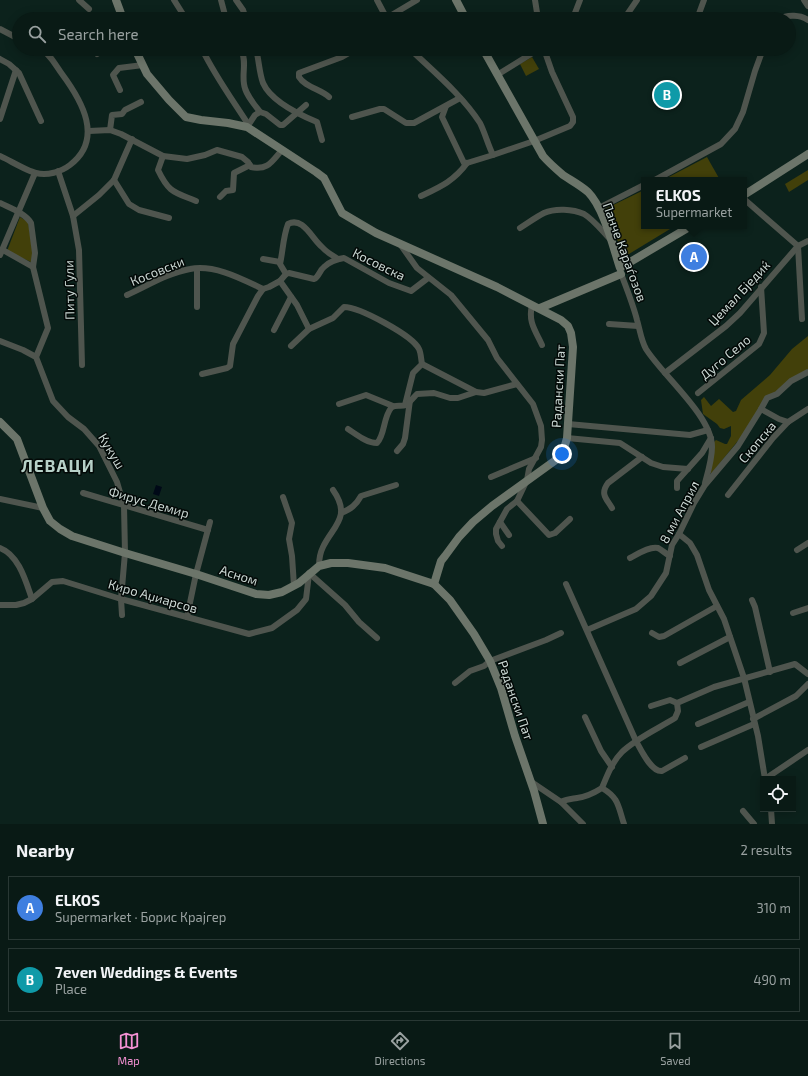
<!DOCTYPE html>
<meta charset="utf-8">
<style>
body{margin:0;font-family:"Exo 2",sans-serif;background:#172722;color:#f1f3f6}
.controls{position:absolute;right:12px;bottom:12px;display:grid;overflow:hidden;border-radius:0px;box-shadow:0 2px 10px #0003}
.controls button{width:36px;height:36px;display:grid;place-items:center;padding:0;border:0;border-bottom:1px solid #293834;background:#091a15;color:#f1f3f6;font:20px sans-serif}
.you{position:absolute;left:562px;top:454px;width:14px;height:14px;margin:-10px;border:3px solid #fff;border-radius:50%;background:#1a73e8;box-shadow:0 0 0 6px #1a73e833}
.badge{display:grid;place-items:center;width:26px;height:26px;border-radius:50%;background:#f491d3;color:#fff;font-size:13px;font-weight:700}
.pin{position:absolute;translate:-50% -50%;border:2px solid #fff;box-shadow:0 1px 4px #0006}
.popup{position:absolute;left:641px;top:177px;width:106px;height:52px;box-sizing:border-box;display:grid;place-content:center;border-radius:0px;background:#091a15;filter:drop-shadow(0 1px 3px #0005);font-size:13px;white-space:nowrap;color:#99a1a0}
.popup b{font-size:15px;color:#f1f3f6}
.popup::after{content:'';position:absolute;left:50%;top:100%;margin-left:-8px;border:8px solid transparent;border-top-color:#091a15}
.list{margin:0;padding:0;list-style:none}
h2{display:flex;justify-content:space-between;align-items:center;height:52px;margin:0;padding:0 16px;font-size:17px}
h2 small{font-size:13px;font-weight:400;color:#99a1a0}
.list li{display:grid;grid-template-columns:26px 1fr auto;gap:12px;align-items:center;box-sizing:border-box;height:64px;margin:0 8px 8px;padding:0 8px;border:1px solid #293834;border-radius:0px}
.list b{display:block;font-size:15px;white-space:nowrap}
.list p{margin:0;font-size:13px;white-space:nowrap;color:#99a1a0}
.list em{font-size:13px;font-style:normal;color:#99a1a0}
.icon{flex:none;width:22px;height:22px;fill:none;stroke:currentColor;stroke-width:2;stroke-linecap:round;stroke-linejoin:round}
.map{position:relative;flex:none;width:808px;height:824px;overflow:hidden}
.search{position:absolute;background:#091a15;box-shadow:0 2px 10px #0003;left:12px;right:12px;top:12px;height:44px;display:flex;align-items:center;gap:10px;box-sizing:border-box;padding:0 14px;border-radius:22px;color:#99a1a0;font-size:15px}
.sheet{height:196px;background:#091a15}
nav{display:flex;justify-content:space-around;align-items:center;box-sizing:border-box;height:56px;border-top:1px solid #293834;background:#091a15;font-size:11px;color:#99a1a0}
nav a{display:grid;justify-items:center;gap:2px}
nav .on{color:#f491d3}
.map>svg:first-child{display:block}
</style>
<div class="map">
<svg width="808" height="824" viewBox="0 0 808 824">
<rect width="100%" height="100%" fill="#0c221c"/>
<g fill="#42400a">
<polygon points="532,57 539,69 526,76 520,64"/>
<polygon points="707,157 720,180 663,180"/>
<polygon points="808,170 808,180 789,192 785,184"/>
<polygon points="644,190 644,226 675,226 624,257 605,209"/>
<polygon points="20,217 28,222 33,253 31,262 7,251"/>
<polygon points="808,336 808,369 775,393 767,396 741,437 711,474 710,471 714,442 716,440 725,444 727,444 731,436 731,426 724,429 720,428 717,424 703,414 701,400 704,397 711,406 719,399 733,412 736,411 741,400 770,375 792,349"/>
</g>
<polygon fill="#000917" points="156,485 162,487 159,496 153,494"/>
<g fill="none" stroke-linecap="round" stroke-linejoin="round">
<g stroke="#4f554e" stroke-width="6">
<polyline points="79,0 89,9"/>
<polyline points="174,0 186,19"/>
<polyline points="221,0 226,19"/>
<polyline points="236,0 243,10 246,19"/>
<polyline points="377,0 387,19"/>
<polyline points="535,0 538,19"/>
<polyline points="804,0 808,6"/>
<polyline points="114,19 121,14"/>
<polyline points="385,19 417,0"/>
<polyline points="569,19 575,13 580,0"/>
<polyline points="624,19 637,0"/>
<polyline points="697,19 704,0"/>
<path d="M780 19C787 14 801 15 808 20"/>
<polyline points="0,29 19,39"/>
<path d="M202 49C215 76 232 99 248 124"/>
<path d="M241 49C247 62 242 71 244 84 245 94 254 104 260 112"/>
<path d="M256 49C259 60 259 72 263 83 271 101 300 115 317 122L322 140"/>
<path d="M410 49C434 72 462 95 480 123 485 133 488 145 493 155L534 141 570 126 573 122V117L552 72 544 49"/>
<polyline points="45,51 54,49"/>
<polyline points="97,54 104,49"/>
<polyline points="0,59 9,64 19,73 41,121"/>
<polyline points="497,75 539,49"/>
<polyline points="120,90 113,75 119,68 143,65"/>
<path d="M329 97C320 89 305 87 299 77V73L342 57 356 49"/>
<polyline points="446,106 442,117 464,163 467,163 493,155"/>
<polyline points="352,117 380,109 384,109 406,123 414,123 460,98"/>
<polyline points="0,119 16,70"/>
<polyline points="247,127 255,115 260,112 266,114 280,125 283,125 306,105"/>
<polyline points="110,130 112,115 122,114 125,110 141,102"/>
<path d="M89 131 110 130 121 134 163 156 187 159 205 155 217 150 242 157 248 162 251 167C268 171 272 161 282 150"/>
<path d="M0 156C9 160 27 171 36 173 47 176 61 172 70 165 104 139 82 101 62 74 56 66 50 53 40 49"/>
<path d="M163 156 158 170C169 193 174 192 196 201"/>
<polyline points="58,171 73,216 79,250 82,365"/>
<polyline points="114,180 129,204 139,210 169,218"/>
<polyline points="655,180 721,144 735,129 743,112 755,71 763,49"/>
<path d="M421 196C440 187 454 181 467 163"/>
<polyline points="220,197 226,191 233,190 234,173 250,165"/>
<polyline points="744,199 798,246 802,319"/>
<path d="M0 203C10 208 25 213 31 223L35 253 33 267 48 328 36 357"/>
<polyline points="599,208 644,185"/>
<polyline points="73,216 99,195 114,180 132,139"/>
<path d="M520 228C528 223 536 217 544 213 555 208 573 209 584 214 594 220 603 232 611 240"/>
<polyline points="400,244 417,268 451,295 488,340 497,358 533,404 541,426 542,440 541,447 529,469 527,480 517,501 507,509 496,529 496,534 498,541 502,546"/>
<polyline points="3,250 33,267"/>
<polyline points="0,255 35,173"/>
<polyline points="263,259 280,262"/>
<polyline points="197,269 197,307"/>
<path d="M620 271C626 287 633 304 637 320 640 330 641 340 646 349 663 376 712 416 712 447 712 459 708 472 705 483"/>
<path d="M286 274 280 264C283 251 283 237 288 224 303 216 312 239 322 247 326 252 332 255 338 259"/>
<polyline points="280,281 297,305 309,329"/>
<path d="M127 295C147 286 168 273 190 269 214 264 242 279 263 289"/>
<path d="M532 305C528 322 535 330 542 345"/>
<polyline points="609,324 638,326"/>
<polyline points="274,330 291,297"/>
<polyline points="0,341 23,350 36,357 53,401 68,417 84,429 99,446 117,482 124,506 125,553 121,599 122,615"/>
<path d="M291 346 309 329 333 318 344 307C359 307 412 335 419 349 421 353 421 359 422 364L413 373 405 405"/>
<polyline points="422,364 476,392 484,393 517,384"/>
<polyline points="665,373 726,326 740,313 798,246 808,241"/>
<path d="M202 374 227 368 230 366 233 344 258 296 263 289 269 287 280 281 286 274 289 273 314 279C319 277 319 271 324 267 329 262 337 259 344 258L389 283 411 291 428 278"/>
<polyline points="698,393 759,344 764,333 761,287"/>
<polyline points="339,404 366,395 393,406"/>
<polyline points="761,409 767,398 777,394 791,381 808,372"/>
<polyline points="568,424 690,435 708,430"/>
<path d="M348 429C356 434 366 443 377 443 385 435 383 418 391 408 395 404 401 407 406 405 410 402 414 397 417 394L434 393 450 398H458L476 392"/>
<polyline points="567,438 620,443 651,463 663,467 688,469"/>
<polyline points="397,451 403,444 405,438 410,400"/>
<polyline points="491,477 536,458"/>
<polyline points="677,488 677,481 702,453 711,438"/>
<polyline points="83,493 208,530"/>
<polyline points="728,495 773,438 788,422 808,409"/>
<polyline points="283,497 292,523 289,539 292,556 294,586"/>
<polyline points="0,499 43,508"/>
<polyline points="517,501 549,535 555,533 570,519"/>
<path d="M612 508C606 498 600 494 608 483L642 457"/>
<path d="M341 513C351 509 356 505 361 496L396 485"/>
<polyline points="500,522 509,535"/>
<polyline points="679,534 690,543 697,555 709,590 724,619 744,678 758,736 765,779"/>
<path d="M0 548C19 555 26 582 32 599"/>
<polyline points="797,550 808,543"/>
<path d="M630 558C638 554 649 546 658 548 662 550 666 554 670 556"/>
<path d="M319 566C319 560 320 553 323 547 333 526 352 517 333 490"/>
<polyline points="309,573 345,605 359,622 377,638"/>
<path d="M566 584 636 741C641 750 651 772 662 771L685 758"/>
<polyline points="752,600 755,607 770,672"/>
<polyline points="0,605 16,605 24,603 32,599 52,582 63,581 121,599 249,634 272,628 297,610 306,599 309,574"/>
<polyline points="793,613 808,608"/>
<polyline points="187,617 196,574 210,522"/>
<polyline points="587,630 636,609 651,596 666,573 672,545 679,534 694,503 705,485 738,446 761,409 779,419 788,422"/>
<polyline points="652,633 659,637 664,636 717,606"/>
<polyline points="680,663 730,637"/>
<polyline points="455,683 470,671 484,666 490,661 546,640 561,633"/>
<polyline points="651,706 670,700 677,703 714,687 795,664 808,674"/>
<polyline points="585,717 601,751 612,767"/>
<polyline points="753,719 796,696 808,684"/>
<polyline points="698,724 749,702"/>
<polyline points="701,747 754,724"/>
<polyline points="765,779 808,750"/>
<polyline points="530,781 561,802 583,824"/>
<path d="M602 788C607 776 612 762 622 752 635 739 659 728 675 718L678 711 677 703"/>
<path d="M561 802C567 799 571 799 577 798 586 797 594 793 602 788 619 798 618 806 624 824"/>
<polyline points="771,809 772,824"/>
<polyline points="743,811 754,824"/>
</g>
<g stroke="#6c756a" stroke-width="8">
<polyline points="116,0 123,19"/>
<polyline points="456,0 466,19"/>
<polyline points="135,49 147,74 169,100 186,117 201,120 228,123 247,127 316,172 324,178 342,213 376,233 497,287 561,320 568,326 571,333 573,347 567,438 563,452 560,457 492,506 473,522 459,537 445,556 441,561 434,584"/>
<path d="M483 49 543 156C549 163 556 169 563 175 572 181 580 185 588 192 604 208 613 247 620 268L691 226"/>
<polyline points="744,195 808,154"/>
<polyline points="540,308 621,274"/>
<polyline points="0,422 17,439 43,508 50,521 60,529 72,536 125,553 196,574 256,594 269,595 282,592 299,583 319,566 331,563 348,563 385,568 434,584 450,600 474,634 490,661 501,688 515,736 534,791 543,824"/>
</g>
</g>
<g text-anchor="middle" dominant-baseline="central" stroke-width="3" stroke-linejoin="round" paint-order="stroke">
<g font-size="13" fill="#cad7d3" stroke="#030907">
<text transform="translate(625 252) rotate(70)">Панче Караѓозов</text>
<text transform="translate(379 264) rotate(26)">Косовска</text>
<text transform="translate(157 271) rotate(-22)">Косовски</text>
<text transform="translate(69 290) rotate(-91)">Питу Гули</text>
<text transform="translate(739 293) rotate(-47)">Џемал Бједиќ</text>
<text transform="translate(725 357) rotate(-40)">Дуго Село</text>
<text transform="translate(558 386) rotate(-87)">Радански Пат</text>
<text transform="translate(757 442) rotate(-50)">Скопска</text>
<text transform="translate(112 451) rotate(59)">Кукуш</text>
<text transform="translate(149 502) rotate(16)">Фирус Демир</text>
<text transform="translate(679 512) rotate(-62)">8 ми Април</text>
<text transform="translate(239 575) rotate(18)">Асном</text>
<text transform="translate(153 596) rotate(16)">Киро Аџиарсов</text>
<text transform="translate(516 700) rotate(71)">Радански Пат</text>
</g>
<g font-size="17" font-weight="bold" letter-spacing="1" fill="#b7d1c8" stroke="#030907">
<text x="58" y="465">ЛЕВАЦИ</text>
</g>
</g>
</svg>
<div class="controls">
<button><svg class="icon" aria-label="locate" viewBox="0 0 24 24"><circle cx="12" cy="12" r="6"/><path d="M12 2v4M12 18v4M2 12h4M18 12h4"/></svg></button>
</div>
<div class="you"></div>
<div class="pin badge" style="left:694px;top:257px;background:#3f7fe0">A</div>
<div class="popup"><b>ELKOS</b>Supermarket</div>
<div class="pin badge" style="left:667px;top:95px;background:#0f9aa8">B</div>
<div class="search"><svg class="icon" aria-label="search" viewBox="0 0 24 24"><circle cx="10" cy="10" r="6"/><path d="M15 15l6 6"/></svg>Search here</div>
</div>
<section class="sheet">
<h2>Nearby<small>2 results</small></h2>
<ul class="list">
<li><span class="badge" style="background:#3f7fe0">A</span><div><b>ELKOS</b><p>Supermarket · Борис Крајгер</p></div><em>310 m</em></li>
<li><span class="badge" style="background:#0f9aa8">B</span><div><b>7even Weddings &amp; Events</b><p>Place</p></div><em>490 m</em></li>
</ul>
</section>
<nav>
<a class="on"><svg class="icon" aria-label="map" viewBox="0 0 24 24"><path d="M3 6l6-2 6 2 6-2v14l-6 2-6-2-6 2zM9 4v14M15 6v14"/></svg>Map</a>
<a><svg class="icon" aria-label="directions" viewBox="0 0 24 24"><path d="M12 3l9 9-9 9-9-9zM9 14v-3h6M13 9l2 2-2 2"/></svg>Directions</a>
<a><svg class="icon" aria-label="saved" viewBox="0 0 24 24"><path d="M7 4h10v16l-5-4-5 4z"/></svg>Saved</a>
</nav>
